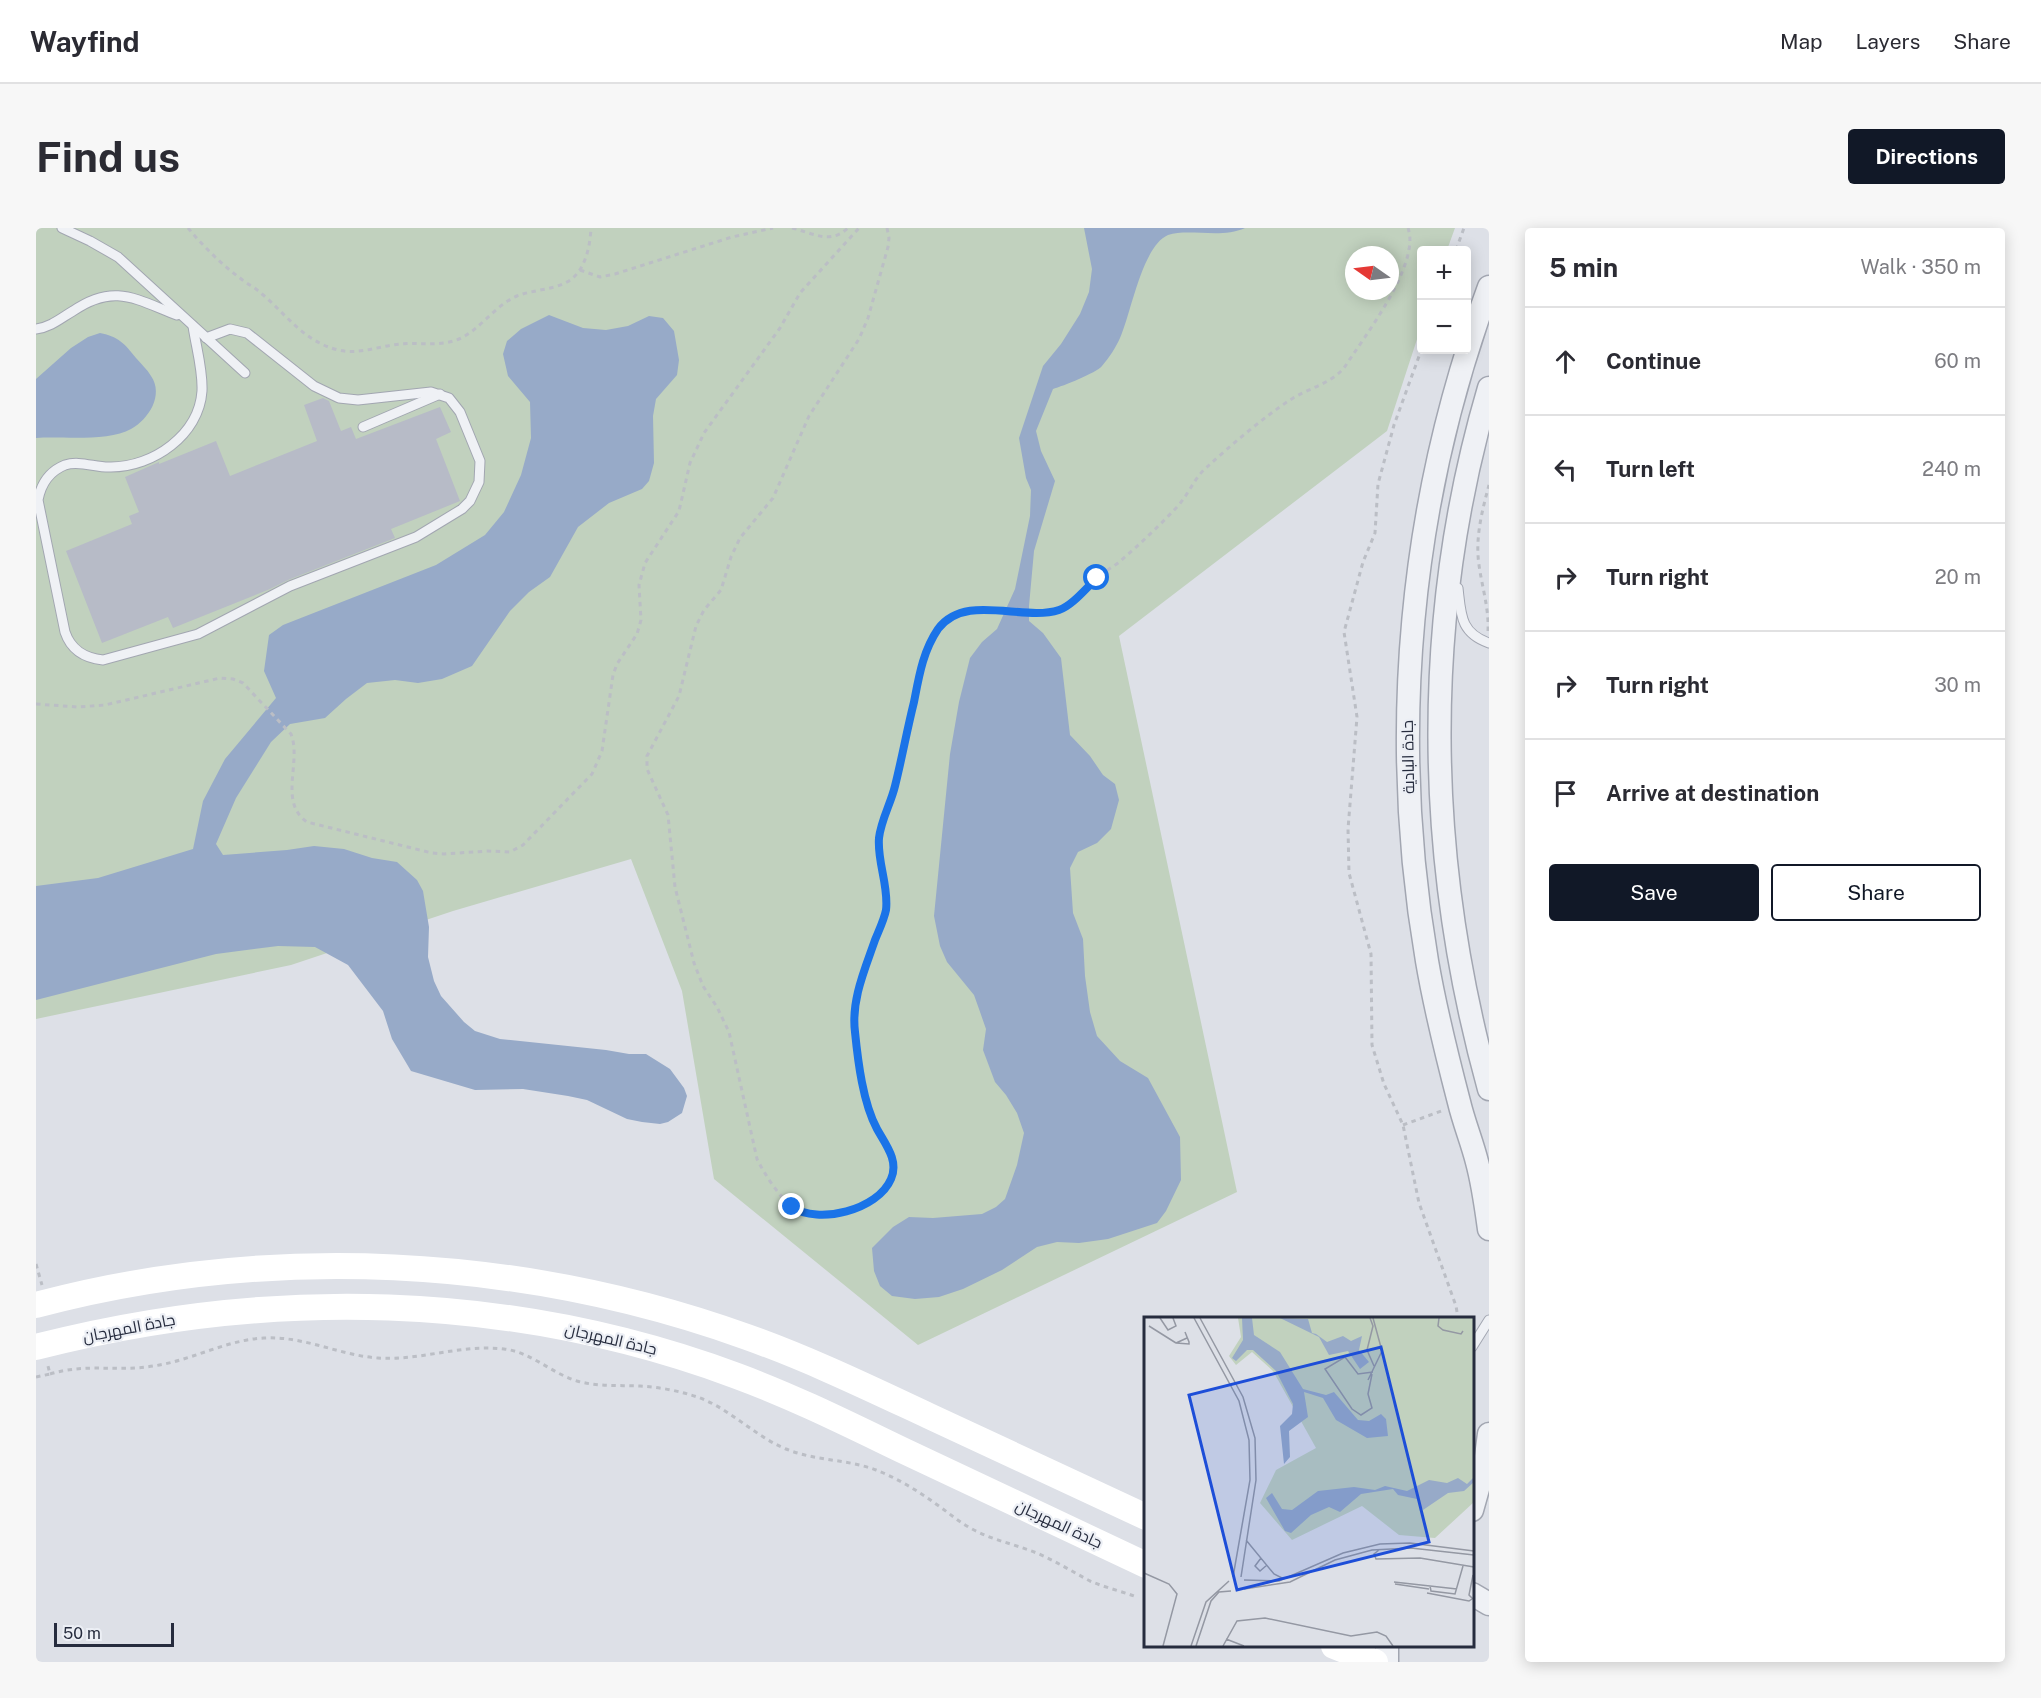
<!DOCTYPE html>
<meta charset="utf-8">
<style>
body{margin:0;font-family:"Public Sans",Cairo,sans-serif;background:#f7f7f7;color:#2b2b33}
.controls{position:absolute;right:18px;top:18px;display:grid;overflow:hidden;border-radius:6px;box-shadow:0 3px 15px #0003}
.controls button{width:54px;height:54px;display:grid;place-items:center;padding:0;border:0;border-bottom:2px solid #e1e1e2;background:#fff;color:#2b2b33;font:30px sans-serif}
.compass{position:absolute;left:1309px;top:18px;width:54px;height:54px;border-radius:50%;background:#fff;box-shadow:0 3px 15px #0003;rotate:284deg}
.scale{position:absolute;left:18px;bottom:15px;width:120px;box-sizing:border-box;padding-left:6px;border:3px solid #262c3e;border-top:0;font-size:16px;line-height:21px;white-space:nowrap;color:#262c3e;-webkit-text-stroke:4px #eceff5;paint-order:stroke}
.stop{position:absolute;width:18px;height:18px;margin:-14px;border:4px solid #1a73e8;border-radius:50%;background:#fff}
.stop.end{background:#1a73e8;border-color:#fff;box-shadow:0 2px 6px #0008}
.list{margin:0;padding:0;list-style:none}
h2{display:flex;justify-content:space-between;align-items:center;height:78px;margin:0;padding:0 24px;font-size:26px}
h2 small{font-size:20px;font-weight:400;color:#7c7c81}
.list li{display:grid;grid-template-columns:39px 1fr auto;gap:18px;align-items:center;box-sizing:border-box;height:108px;padding:0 24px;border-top:2px solid #e1e1e2}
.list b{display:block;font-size:22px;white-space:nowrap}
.list em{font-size:20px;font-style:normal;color:#7c7c81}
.actions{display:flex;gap:12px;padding:18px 24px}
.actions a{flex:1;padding:14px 0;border:2px solid #111827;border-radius:6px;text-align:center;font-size:21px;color:#111827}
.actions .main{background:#111827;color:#fff}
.icon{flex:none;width:33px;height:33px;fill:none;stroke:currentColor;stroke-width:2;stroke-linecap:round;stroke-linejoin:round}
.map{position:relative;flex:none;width:1453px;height:1434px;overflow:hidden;border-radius:6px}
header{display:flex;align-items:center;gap:36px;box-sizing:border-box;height:84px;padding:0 30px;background:#fff;border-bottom:2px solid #e1e1e2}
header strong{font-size:28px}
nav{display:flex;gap:33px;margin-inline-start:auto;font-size:21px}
.intro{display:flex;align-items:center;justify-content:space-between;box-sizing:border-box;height:144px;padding:0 36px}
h1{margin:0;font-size:42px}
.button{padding:15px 27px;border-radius:6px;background:#111827;color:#fff;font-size:21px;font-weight:700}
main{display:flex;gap:36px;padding:0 36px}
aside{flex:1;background:#fff;border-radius:6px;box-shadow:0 3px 15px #0003}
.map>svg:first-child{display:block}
</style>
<header>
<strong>Wayfind</strong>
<nav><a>Map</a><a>Layers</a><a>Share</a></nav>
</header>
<div class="intro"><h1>Find us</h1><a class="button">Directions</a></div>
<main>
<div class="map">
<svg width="1453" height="1434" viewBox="0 0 1453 1434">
<rect width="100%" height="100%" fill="#dde0e7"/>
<path fill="#c1d1be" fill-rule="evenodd" d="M0 0H1419L1411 22H1386L1385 99 1351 203 1083 408 1201 964 882 1117 678 951 646 763 595 631 417 683 255 737 0 791ZM1318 27H1354V63H1318Z"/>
<g fill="#97aac8">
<path d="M1048 0H1209C1185 11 1153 0 1132 7 1106 18 1095 86 1084 110 1080 119 1073 130 1066 138 1060 145 1027 158 1017 161L1000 203 1005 223 1019 253 998 323 993 378V393L1007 405 1025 430 1034 507 1054 528 1067 547 1079 556 1083 572 1075 601 1061 615 1042 624 1034 640 1037 685 1047 711 1049 748 1054 784 1061 808 1084 833 1112 850 1144 909 1145 952 1130 983 1121 995 1072 1011 1043 1015 1021 1014 1001 1019 966 1042 927 1061 903 1069 879 1071 856 1068 844 1058 838 1043 836 1020 857 999 873 989 897 990 946 986 960 979 969 971 981 937 988 905 981 885 970 867 959 854 947 822 950 801 943 781 938 767 911 734 904 718 898 688 914 526 923 474 934 430 946 414 961 401 979 361 994 288 995 262 990 250 983 210 1007 138 1025 116 1044 86 1053 64 1056 41Z"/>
<polygon points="513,87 547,100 570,102 592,98 613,88 627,90 638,103 643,132 641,147 620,171 617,188 618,235 613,253 606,261 573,275 542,299 514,349 493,364 474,383 436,438 406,451 382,455 359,452 331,455 310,471 289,490 254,496 235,514 200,570 180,616 187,627 251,622 278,618 308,621 336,630 361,634 381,652 387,663 393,699 392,729 398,753 405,768 428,794 439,803 464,811 570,822 593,826 610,826 634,841 648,860 651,868 646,885 632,894 624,896 606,894 591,891 551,872 532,868 487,861 439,862 375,843 356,811 347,783 312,737 279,719 242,718 180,726 0,772 0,658 62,650 157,621 167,573 189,531 240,470 228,443 233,407 247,397 400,337 449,307 468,284 485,247 495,210 494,174 472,148 467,126 471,113 485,101"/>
<path d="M64 105C83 109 88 115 100 130 105 136 111 141 115 148 128 167 113 191 95 201 73 214 26 208 0 210V151L35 120 52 109Z"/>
</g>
<polygon fill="#b7bbc7" points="287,170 293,173 305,203 315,199 320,211 404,179 415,204 400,211 424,273 355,301 359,310 252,352 234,361 137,400 132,389 66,415 30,323 96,296 93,288 103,284 89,249 123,234 123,236 180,213 194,248 281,213 268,177"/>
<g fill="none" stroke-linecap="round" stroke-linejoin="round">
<defs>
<g id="service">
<polyline points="26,0 54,13 82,29 209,145"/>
<path d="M157 98C160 119 167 142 166 163 163 207 117 239 75 239 60 240 44 232 29 237 14 243 5 256 2 272L29 404C35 422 48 430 67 432L162 406 254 358 380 309 426 281 434 273 443 254 444 233 424 184 413 170 395 164 322 172 303 170 278 158 211 105 194 101 170 110"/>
<path d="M0 101C15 99 25 90 37 83 78 55 99 71 141 87"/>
<polyline points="327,199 404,166"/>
<path d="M1422 360C1425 386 1424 405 1453 415"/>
<polyline points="1436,1119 1453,1092"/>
</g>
<g id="tertiary">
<path d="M1453 59C1373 275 1352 506 1391 733 1399 780 1411 828 1423 874 1428 895 1436 914 1441 934 1447 956 1450 979 1453 1001"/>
<path d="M1453 160C1385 391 1389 630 1453 861"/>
<polyline points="1436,1282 1449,1236 1453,1206"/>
<polyline points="1436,1366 1453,1376"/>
<polyline points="1351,1434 1351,1418"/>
</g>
</defs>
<use href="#service" stroke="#a2a6b1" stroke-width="11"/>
<use href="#tertiary" stroke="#a2a6b1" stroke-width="25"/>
<g stroke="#bbbec5" stroke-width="3" stroke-dasharray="4.5 4.5" stroke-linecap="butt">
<path d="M152 0C167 18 185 36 204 50 211 56 220 60 226 66 251 87 267 113 302 122 323 127 343 118 364 116 383 114 404 119 423 111 444 102 458 78 481 68 496 62 515 62 529 55 549 46 554 19 555 0"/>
<path d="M756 0C777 5 794 17 812 0"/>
<path d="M851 0 853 10 852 19 832 90 823 111 773 188 737 270 704 310 695 329 685 362 668 382 660 398 643 468 611 528V541L632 587 639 659 658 735 667 758 681 779 693 804 721 931C729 947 748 977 764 984 772 987 781 986 789 985 815 983 846 978 856 948 861 931 850 917 842 902 827 876 822 835 819 805 814 761 840 726 849 684 855 660 841 634 844 610 845 591 855 574 860 556 866 527 872 498 879 470 882 454 885 437 891 421 912 373 948 381 992 384 1004 385 1019 385 1029 379 1041 371 1050 358 1061 349 1068 344 1075 340 1082 335 1102 318 1123 298 1141 279 1153 266 1158 250 1171 239 1195 217 1228 189 1254 172 1272 160 1293 157 1308 140 1328 109 1385 36 1372 0"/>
<polyline points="1420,22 1428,0"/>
<polyline points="544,42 564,49 579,46 696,9 737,0"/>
<polyline points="1386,120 1358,197 1342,256 1339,305 1327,334 1308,404 1321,489 1312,601 1313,645 1335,726 1336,817 1348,856 1367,897 1383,975 1420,1078 1422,1090"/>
<path d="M1452 403C1453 380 1446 359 1443 337 1439 310 1446 283 1453 257"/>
<path d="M0 476 42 479 69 477 184 450 197 451 207 455 255 506C266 534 242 574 271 594L396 625 408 626 452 623 474 624 487 617 556 546 566 523 577 447 581 436 601 406 605 392 603 357 609 335 643 283 654 235 668 205 744 100 764 65 823 0"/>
<polyline points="1367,897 1408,882"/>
<polyline points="0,1036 6,1057"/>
<path d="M14 1146C50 1135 81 1144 117 1138 155 1133 189 1112 228 1110 269 1108 302 1127 342 1130 384 1133 424 1116 468 1121 495 1124 515 1145 541 1153 562 1159 583 1157 604 1158 621 1159 639 1162 655 1167 691 1177 716 1207 750 1221 779 1233 811 1231 840 1242 861 1250 882 1263 900 1276 913 1285 924 1295 938 1302 959 1313 982 1317 1003 1326 1021 1334 1037 1344 1054 1353 1068 1359 1084 1363 1098 1368"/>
<polyline points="0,1149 14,1146 12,1138"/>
</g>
<use href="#service" stroke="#eff1f5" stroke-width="9"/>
<use href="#tertiary" stroke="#eff1f5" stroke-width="22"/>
<g stroke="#fff" stroke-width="26">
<path d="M0 1077C233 1015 485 1028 711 1109 773 1131 833 1160 893 1188 965 1222 1038 1255 1110 1289"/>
<path d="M0 1119C233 1059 475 1064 701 1148 758 1169 812 1196 866 1222 947 1260 1028 1299 1110 1337"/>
<polyline points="1298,1418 1339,1434"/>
</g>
</g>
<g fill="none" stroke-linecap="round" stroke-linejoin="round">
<path stroke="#1a73e8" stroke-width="8" d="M756 979C782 997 842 982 855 951 863 933 850 917 841 901 827 875 822 834 819 804 815 772 829 741 839 712 843 702 848 692 850 682 853 658 841 634 843 610 845 592 855 575 859 558 866 530 871 502 878 474 883 448 887 423 902 401 929 364 987 394 1023 382 1037 377 1050 360 1061 350"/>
</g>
<g text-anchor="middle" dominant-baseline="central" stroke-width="4.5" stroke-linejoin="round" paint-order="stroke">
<g font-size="16" fill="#262c3e" stroke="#eceff5">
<text transform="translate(1372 529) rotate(-91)">جادة البادية</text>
<text transform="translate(93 1100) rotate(-11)">جادة المهرجان</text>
<text transform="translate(575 1111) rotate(13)">جادة المهرجان</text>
<text transform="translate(1023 1296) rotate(25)">جادة المهرجان</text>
</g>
</g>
<g transform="translate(1108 1089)">
<rect width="330" height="330" fill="#dde0e7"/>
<path d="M94 1H330V185L291 221 255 218 218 189 148 223 116 186 132 153 172 131 129 54 108 35 92 48 85 39 97 20Z" fill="#c1d1be"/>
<path d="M98 1H108L110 18 136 35 159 72 182 78 190 75 214 103 225 104 237 97 242 102 244 119 223 121 192 103 179 81 160 75 164 100 145 114 146 140 140 147 136 109 148 97 149 87 132 54 109 33H103L92 44 88 41 99 23ZM136 1 164 2 168 16 172 17 183 25 199 19 207 24 218 19 215 33 225 45 216 52 204 34 185 38 175 20ZM330 160V165L320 174 304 176 279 193 273 182 254 178 249 172 217 177 196 195 185 190 167 198 147 216 141 214 122 181 128 176 138 192 148 193 174 174 210 170 231 173 241 169 263 174 285 163 303 166 314 161 323 167Z" fill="#97aac8"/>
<path fill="none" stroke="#9498a3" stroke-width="1.5" d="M16 1 24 13 32 9 29 1M50 1 95 84 105 123 106 163 89 260M56 1 99 80 111 121 112 163 97 260M226 1 229 9 223 33 230 49M295 1 294 9 299 13 317 17 319 14M5 9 32 26M41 15 45 25V27L32 26 43 21M228 57 224 77 228 91 217 98 208 92 181 52 201 40 214 57 229 55M224 63 238 34 229 1M102 223 130 257 140 262M235 233 230 237 232 242 276 241 330 250M117 241 111 249 116 254 123 248M0 256 25 267 33 277 19 329M329 258 325 278 329 282M100 263 135 264 199 236 236 227 266 226 330 234M250 265 313 272M251 267 285 272M286 269 287 274 311 277 319 249M100 272 146 265 191 243 228 233 267 231 330 238M283 276 325 284 328 282M82 322 100 329M47 329 62 285 85 264M52 329 67 284 75 275 87 274M79 329 93 304 121 301 207 319 233 315 242 319 249 329"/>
<path fill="#1d4ed8" fill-opacity="0.15" stroke="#1d4ed8" stroke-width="3" d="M237 30 285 225 93 273 45 78Z"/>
<rect width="330" height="330" fill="none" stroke="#262c3e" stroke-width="3"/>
</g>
</svg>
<div class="controls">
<button>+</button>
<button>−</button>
</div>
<svg class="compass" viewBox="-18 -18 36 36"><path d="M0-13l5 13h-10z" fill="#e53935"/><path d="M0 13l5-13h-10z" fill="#7c7c81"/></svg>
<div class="scale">50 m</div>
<div class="stop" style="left:1061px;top:350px"></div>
<div class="stop end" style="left:756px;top:979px"></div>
</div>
<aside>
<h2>5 min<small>Walk · 350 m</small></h2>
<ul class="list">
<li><svg class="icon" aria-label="ahead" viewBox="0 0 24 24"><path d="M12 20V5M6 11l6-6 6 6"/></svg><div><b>Continue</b></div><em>60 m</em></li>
<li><svg class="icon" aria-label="left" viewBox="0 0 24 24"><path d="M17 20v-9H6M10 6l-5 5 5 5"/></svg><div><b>Turn left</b></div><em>240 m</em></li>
<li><svg class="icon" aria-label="right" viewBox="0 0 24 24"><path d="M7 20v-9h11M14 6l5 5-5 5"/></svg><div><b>Turn right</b></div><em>20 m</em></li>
<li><svg class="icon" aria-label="right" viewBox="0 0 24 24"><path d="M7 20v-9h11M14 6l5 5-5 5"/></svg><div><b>Turn right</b></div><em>30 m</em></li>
<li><svg class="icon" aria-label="arrive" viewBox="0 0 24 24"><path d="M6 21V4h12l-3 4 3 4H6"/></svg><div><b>Arrive at destination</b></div></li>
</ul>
<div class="actions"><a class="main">Save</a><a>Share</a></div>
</aside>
</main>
